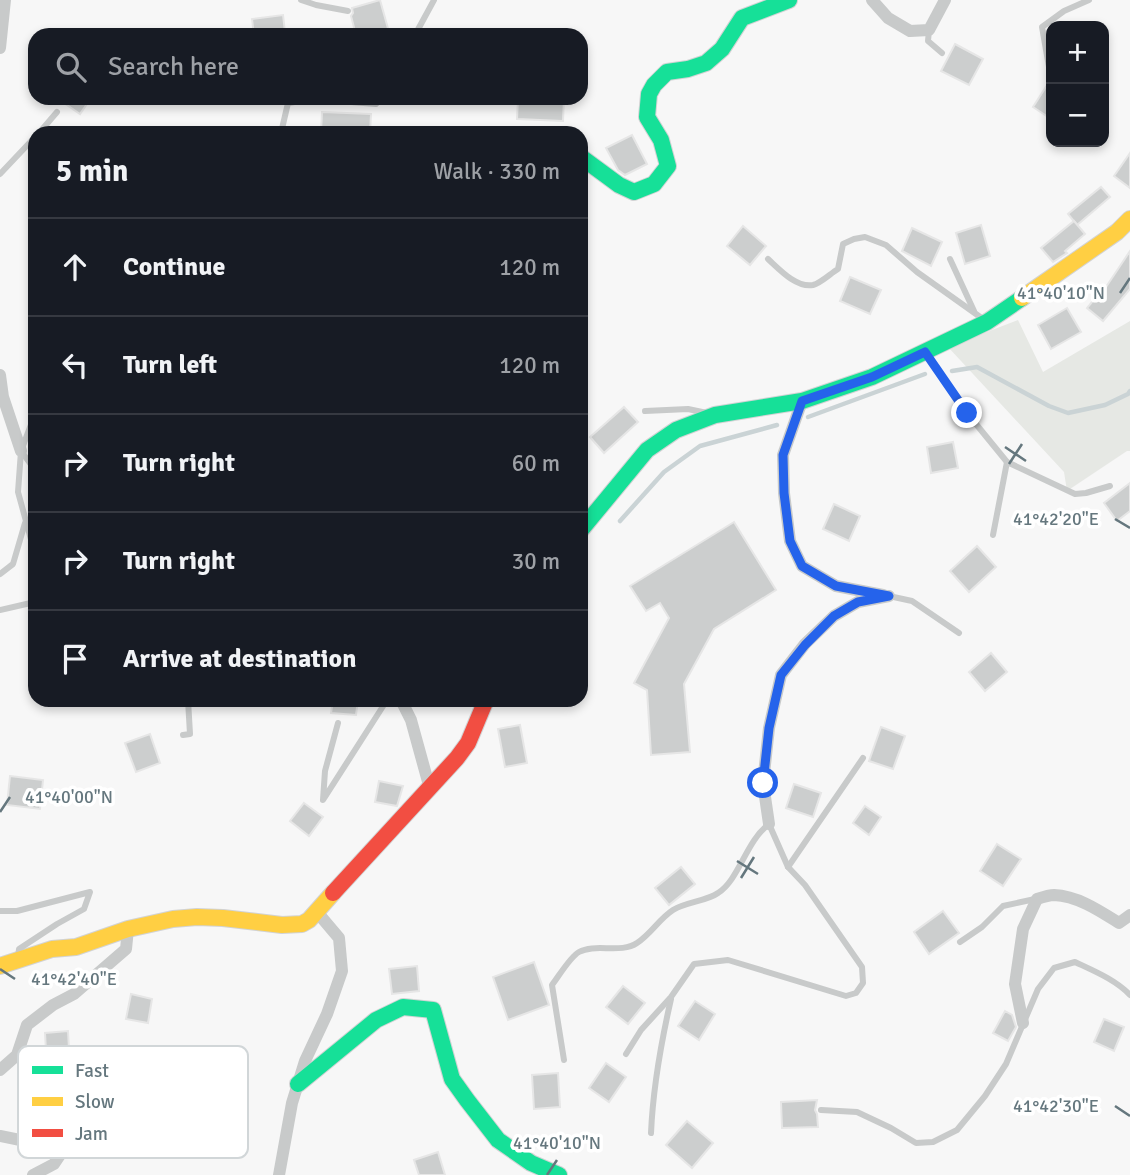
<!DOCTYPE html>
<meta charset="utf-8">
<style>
body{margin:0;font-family:Signika,sans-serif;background:#242831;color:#f1f3f6}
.controls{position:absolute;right:21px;top:21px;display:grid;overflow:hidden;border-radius:14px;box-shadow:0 4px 10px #0003}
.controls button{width:63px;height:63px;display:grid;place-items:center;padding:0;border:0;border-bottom:2px solid #363941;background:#171b24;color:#f1f3f6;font:35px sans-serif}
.stop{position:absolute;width:21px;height:21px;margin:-16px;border:5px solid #2563eb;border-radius:50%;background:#fff}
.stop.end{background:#2563eb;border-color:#fff;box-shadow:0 2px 7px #0008}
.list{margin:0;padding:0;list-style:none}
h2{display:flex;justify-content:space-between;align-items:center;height:91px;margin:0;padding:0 28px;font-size:30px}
h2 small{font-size:23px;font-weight:400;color:#9ea1a6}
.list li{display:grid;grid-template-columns:46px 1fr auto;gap:21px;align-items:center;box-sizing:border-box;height:98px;padding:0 28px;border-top:2px solid #363941}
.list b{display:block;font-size:26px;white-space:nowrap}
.list em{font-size:23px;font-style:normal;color:#9ea1a6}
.icon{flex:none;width:38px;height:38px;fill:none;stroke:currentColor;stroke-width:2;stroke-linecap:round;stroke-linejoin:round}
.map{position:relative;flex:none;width:1130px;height:1175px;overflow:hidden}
.search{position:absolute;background:#171b24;box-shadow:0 4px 10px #0003;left:28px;top:28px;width:560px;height:77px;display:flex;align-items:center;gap:18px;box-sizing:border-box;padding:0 24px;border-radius:21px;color:#9ea1a6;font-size:26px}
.panel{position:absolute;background:#171b24;box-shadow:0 4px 10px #0003;left:28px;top:126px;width:560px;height:581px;border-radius:21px}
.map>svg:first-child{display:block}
</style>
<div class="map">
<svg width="1130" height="1175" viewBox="0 0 1130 1175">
<rect width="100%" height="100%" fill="#f7f7f7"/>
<polygon fill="#e6e8e4" points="1018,320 1043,372 1130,321 1130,451 1127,451 1067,491 1064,472 948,347"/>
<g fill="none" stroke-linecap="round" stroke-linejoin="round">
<g stroke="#cad3d5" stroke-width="4.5">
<polyline points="952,371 977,367 1049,406 1068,413 1105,405 1128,394 1130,391"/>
<polyline points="808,417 925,374"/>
<polyline points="620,521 664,472 700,446 777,425"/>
</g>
</g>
<g fill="#cccece" stroke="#e6e6e6" stroke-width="2">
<polygon points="380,0 389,32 377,35 356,35 351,16 353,13 352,8"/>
<polygon points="283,15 285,32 254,35 252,19"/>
<polygon points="955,44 983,59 969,85 941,71"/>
<polygon points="1051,79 1051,119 1033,107"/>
<polygon points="57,98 91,98 80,114"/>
<polygon points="518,98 564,98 563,121 517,119"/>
<polygon points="322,112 371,114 370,133 321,133"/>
<polygon points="632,135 647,164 625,175 618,170 606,148"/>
<polygon points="1130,153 1130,188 1114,176"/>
<polygon points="1101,187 1110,197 1077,225 1068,214"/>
<polygon points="1074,221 1085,234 1065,251 1067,253 1053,262 1041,248"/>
<polygon points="981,225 990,256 965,264 956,233"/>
<polygon points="743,226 766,246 750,265 727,246"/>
<polygon points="912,228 942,242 931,266 902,251"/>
<polygon points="1130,251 1130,289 1103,321 1087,308 1105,286 1106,287"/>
<polygon points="850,277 881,290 870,314 840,301"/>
<polygon points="1067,308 1081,332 1051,349 1038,325"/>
<polygon points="624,407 638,422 604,453 590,437"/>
<polygon points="953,442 958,468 931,473 927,447"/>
<polygon points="1130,483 1130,511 1117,521 1104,503"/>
<polygon points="834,504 860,516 849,541 823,529"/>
<polygon points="734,522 776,590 714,629 684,684 690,752 651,755 647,690 634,683 669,618 660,603 646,611 630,586"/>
<polygon points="977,546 996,567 969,592 950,571"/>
<polygon points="991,653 1007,672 985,691 969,672"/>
<polygon points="333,700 358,700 356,715 331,713"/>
<polygon points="520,725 527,763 505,767 498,729"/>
<polygon points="881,727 905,736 893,769 869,761"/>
<polygon points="150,734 160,763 136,772 125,743"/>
<polygon points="10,776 43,780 40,809 7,805"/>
<polygon points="379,781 403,786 397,806 375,802"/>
<polygon points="794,784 821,793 813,817 786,808"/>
<polygon points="304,803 323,817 309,836 290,821"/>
<polygon points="865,806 881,817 869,835 853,823"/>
<polygon points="997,844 1021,859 1003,886 980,871"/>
<polygon points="681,867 695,884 669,905 655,888"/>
<polygon points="943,911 959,933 929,954 914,932"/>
<polygon points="534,962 549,1005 508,1020 493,977"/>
<polygon points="417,966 419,991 392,994 389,969"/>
<polygon points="623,986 645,1003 628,1024 606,1007"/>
<polygon points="131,994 152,999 148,1023 126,1019"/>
<polygon points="695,1001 715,1014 699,1040 678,1026"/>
<polygon points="1005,1011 1012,1015 1016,1027 1008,1041 993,1033"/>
<polygon points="1104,1019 1124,1027 1114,1051 1094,1042"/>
<polygon points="68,1031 69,1049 46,1051 45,1033"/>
<polygon points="606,1063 626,1077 609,1102 589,1088"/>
<polygon points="558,1073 560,1107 534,1109 532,1075"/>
<polygon points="817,1100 815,1110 817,1114 818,1127 782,1128 781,1102"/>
<polygon points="687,1121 713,1143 692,1168 666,1145"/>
<polygon points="438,1152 445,1175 419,1175 414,1160"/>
</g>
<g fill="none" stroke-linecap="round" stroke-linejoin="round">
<defs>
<g id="fast">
<polyline points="581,157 619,185 634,192 654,184 668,166 661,140 647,117 649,94 654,85 667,72 688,69 706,63 722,49 742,18 789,0"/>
<polyline points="581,530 647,450 676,430 715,415 802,401 872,377 987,322 1022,298"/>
<polyline points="298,1084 376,1020 403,1007 433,1010 452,1079 467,1100 498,1140 531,1163 559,1175"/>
</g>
<g id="slow">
<polyline points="1022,298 1117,232 1130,219"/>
<polyline points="0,966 52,949 76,947 128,929 173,919 197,917 223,918 282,925 302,924 309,920 333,893"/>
</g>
<polyline id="jam" points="333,893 457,758 468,743 486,700"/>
</defs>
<use href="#fast" stroke="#d2d3d4" stroke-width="18"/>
<use href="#slow" stroke="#d2d3d4" stroke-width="18"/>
<use href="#jam" stroke="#d2d3d4" stroke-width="18"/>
<g stroke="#c8caca" stroke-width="6">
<polyline points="301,0 316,5 348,11"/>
<polyline points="929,30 928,41 942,53"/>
<polyline points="415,35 434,0"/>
<polyline points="1049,67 1042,27 1064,11 1089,0"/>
<polyline points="39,133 57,112"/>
<polyline points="281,133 288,103 314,99 376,104 380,98"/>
<polyline points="0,174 35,137"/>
<path d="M768 259C779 269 796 288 813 285 821 283 831 273 838 269L843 244 854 239 865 237 886 245 917 272 983 319"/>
<polyline points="950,259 974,311"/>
<polyline points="926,354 967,413 1007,462 1075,494 1086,493 1110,486"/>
<polyline points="645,411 688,409 707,413"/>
<polyline points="35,414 21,451 35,470"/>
<polyline points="21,451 18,492 35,554"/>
<polyline points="993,535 1007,462"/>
<polyline points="0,574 13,564 25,523"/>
<polyline points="889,596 912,601 959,633"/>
<polyline points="0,610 35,602"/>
<polyline points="338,723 325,771 323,800 387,700"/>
<polyline points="183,735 190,734 188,700"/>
<polyline points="788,867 863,758"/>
<polyline points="0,911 17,911 90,892 84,909 57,924 19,949 18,957"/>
<polyline points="960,942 982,927 1003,906 1035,899"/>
<path d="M564 1060 552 985C559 976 570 957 579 952 595 943 621 954 637 943 651 934 659 919 673 910 686 902 707 901 718 893 739 880 746 841 769 824L788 867 805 885 862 967 863 983 856 993 846 996 728 960 694 964 671 997 641 1030 626 1054"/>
<path d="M821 1110 857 1112 891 1128 916 1143 933 1142 957 1130 985 1096 1006 1064 1038 989 1054 968 1075 962C1094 971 1116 980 1130 995"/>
<path d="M651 1133C653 1087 661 1043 671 999"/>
<polyline points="64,1149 102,1134 126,1155"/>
</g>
<g stroke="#c8caca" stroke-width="12">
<polyline points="872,0 888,18 910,31 929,30 945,0"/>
<polyline points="0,48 5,0"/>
<polyline points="0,375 3,397 21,451"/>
<polyline points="802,401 783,455 784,493 790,541 802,566 836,586 883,595"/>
<polyline points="401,700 411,720 430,789"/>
<polyline points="769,824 763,783 769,728 781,675 805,644 834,616 858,602 889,596"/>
<path d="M1023 1023 1015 984 1023 929 1037 899C1043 897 1049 895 1054 895 1078 896 1100 911 1119 923L1130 915"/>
<polyline points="0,1070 17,1055 27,1025 53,1005 74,994 126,949 128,929"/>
<polyline points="0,1136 64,1149 54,1164 33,1175"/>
<polyline points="279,1175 292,1103 305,1061 327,1014 342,971 339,938 317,912"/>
</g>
<use href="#fast" stroke="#16e098" stroke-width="16"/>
<use href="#slow" stroke="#ffcf43" stroke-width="16"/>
<use href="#jam" stroke="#f24e42" stroke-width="16"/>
</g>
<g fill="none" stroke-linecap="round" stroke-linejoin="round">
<polyline stroke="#2563eb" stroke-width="9" points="763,783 769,728 781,675 805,645 834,616 858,602 889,596 836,586 802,566 790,541 784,493 783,455 802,401 872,377 925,352 967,413"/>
</g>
<path fill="none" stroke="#65777e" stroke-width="2.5" d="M1120 293 1130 278M1005 447 1026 461M1009 464 1022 444M1115 519 1130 528M0 812 10 797M737 861 758 874M741 878 754 857M0 969 15 979M1115 1106 1130 1116M547 1175 557 1160"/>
<rect x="18" y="1046" width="230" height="112" rx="10" fill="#fff" stroke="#d1d6d8" stroke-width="2"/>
<rect x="32" y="1066" width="31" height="8" fill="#16e098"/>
<rect x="32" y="1097" width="31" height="9" fill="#ffcf43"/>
<rect x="32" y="1129" width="31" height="8" fill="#f24e42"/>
<g font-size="19" fill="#65777e">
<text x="75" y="1077">Fast</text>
<text x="75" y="1108">Slow</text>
<text x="75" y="1140">Jam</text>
</g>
<g font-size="18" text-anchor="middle" fill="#65777e" stroke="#fff" stroke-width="7" stroke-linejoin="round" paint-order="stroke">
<text x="1061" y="299">41°40'10"N</text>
<text x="1056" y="525">41°42'20"E</text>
<text x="69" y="803">41°40'00"N</text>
<text x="74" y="985">41°42'40"E</text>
<text x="1056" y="1112">41°42'30"E</text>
<text x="557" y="1149">41°40'10"N</text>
</g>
</svg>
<div class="controls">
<button>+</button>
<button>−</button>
</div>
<div class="stop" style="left:763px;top:783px"></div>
<div class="stop end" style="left:967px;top:413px"></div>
<div class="search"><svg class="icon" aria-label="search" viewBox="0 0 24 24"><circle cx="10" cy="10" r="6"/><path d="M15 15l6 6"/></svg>Search here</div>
<section class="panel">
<h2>5 min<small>Walk · 330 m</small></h2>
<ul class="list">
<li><svg class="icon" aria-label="ahead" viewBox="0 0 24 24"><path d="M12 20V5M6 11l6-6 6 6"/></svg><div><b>Continue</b></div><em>120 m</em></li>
<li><svg class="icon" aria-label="left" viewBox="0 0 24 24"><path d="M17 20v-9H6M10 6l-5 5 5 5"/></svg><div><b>Turn left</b></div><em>120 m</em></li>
<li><svg class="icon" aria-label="right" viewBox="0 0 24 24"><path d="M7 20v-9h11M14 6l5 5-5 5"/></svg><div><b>Turn right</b></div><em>60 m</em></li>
<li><svg class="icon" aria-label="right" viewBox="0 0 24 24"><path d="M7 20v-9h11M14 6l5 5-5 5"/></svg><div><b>Turn right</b></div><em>30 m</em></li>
<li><svg class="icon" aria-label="arrive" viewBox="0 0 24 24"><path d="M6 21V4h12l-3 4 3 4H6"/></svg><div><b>Arrive at destination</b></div></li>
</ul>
</section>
</div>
